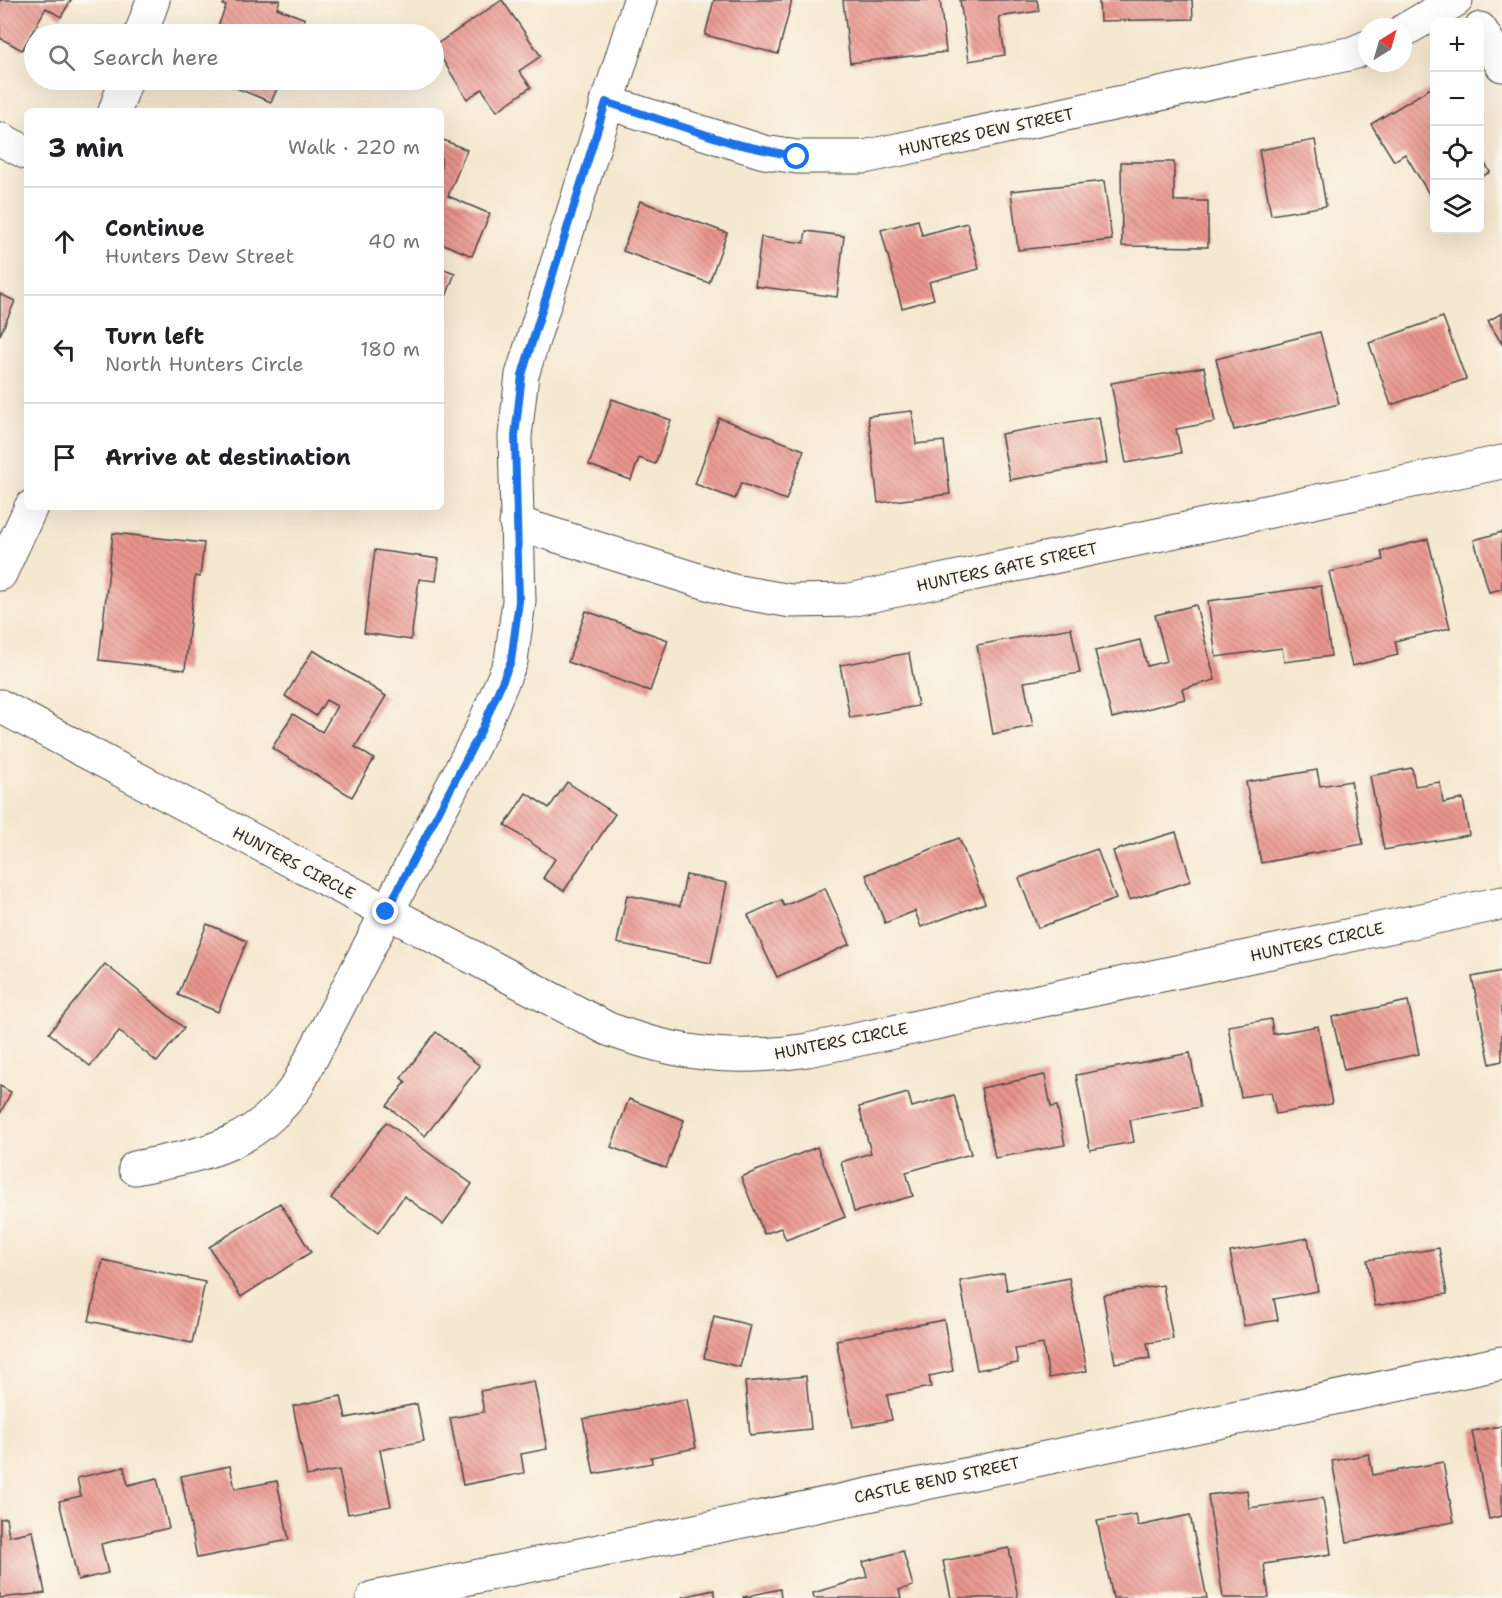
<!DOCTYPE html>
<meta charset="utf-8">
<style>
body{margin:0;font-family:"Shantell Sans",sans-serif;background:#f6f6f6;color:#202124}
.controls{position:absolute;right:18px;top:18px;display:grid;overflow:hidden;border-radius:9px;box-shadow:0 6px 24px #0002}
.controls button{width:54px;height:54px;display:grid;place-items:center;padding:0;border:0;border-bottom:2px solid #e0e0e0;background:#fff;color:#202124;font:30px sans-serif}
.compass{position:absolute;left:1358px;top:18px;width:54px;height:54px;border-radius:50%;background:#fff;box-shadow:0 6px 24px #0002;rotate:37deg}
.stop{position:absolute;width:18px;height:18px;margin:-14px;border:4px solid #1a73e8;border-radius:50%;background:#fff}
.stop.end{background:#1a73e8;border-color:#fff;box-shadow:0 2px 6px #0008}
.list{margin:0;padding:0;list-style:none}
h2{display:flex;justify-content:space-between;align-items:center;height:78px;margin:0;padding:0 24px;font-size:26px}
h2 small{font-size:20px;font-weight:400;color:#757577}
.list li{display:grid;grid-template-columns:39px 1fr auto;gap:18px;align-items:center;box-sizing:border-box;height:108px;padding:0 24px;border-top:2px solid #e0e0e0}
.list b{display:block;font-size:22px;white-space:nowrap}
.list p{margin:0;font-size:20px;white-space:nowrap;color:#757577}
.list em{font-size:20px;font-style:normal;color:#757577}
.icon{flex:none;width:33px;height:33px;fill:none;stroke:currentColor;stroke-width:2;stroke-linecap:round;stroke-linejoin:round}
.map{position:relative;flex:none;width:1502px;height:1598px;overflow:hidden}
.search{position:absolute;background:#fff;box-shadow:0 6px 24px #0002;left:24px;top:24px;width:420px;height:66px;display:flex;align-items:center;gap:15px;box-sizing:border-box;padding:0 21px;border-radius:33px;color:#757577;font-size:22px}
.panel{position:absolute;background:#fff;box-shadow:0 6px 24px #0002;left:24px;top:108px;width:420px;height:402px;border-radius:9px}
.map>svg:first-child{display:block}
</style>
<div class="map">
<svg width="1502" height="1598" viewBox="0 0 1502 1598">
<defs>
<pattern id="building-back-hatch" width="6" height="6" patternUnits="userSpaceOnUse" patternTransform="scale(1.5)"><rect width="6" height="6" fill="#ea948e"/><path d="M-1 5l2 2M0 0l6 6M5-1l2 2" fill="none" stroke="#be7974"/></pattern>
</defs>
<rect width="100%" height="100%" fill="#fbf7ec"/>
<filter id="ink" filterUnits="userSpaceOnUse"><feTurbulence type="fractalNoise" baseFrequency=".0167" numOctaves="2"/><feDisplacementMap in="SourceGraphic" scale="12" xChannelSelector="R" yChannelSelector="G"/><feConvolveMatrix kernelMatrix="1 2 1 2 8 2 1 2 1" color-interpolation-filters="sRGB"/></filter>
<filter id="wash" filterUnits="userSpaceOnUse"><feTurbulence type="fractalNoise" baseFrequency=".008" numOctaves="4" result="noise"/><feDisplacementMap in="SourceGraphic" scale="24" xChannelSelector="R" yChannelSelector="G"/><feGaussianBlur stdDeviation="1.35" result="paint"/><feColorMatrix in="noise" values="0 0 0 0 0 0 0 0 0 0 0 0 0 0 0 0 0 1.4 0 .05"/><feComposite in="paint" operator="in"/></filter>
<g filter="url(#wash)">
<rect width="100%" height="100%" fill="#f5e8d0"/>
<g id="blocks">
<g fill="url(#building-back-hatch)">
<polygon points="0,0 71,0 61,17 46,8 22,50 0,38"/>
<polygon points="225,0 280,0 277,8 305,19 299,34 215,34 226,6 223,5"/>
<polygon points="502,0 541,56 519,71 531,87 497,111 482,89 467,99 434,46"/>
<polygon points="714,0 792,0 778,54 705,35"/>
<polygon points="843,0 940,0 946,52 850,63"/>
<polygon points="960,0 1037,0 1039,11 999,17 1005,55 969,61"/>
<polygon points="1099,0 1192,0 1193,19 1100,21"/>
<polygon points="216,80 281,80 271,102"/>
<polygon points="1434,86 1434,202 1405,154 1394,161 1371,124"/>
<polygon points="441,139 467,150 448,196 490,214 472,256 441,243"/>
<polygon points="1315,140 1326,206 1271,215 1259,150"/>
<polygon points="1480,155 1490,172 1480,178"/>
<polygon points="1121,162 1174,162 1174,201 1208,201 1208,247 1122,246"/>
<polygon points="1104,181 1112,240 1018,250 1011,191"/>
<polygon points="640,201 727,233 709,283 623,251"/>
<polygon points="918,220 922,235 967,223 979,269 929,282 934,299 902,308 881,230"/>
<polygon points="806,231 844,236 837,297 755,286 761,237 804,243"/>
<polygon points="441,268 455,273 441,310"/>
<polygon points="0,294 15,301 0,335"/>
<polygon points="1502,313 1502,344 1488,321"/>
<polygon points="1443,317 1466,379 1391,405 1369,343"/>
<polygon points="1320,332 1339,404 1234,430 1216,359"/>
<polygon points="1204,367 1215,422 1176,429 1181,453 1126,463 1111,383"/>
<polygon points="612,399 671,420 655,464 639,458 631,480 589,465"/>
<polygon points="912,411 916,444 944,441 950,494 878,503 868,416"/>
<polygon points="1099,417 1107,463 1010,480 1001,434"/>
<polygon points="719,418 804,450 786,500 741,483 735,499 695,484"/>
<polygon points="1502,532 1502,589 1489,592 1474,540"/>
<polygon points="113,533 204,543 200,577 195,576 185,670 99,660"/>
<polygon points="1428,539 1450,628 1395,641 1398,655 1352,666 1329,572 1383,560 1381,551"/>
<polygon points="375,550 439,559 436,581 419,579 411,640 364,633"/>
<polygon points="1321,586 1331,656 1284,662 1282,648 1216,657 1208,601"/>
<polygon points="1196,605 1215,680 1182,689 1185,699 1112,718 1095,651 1140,640 1147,666 1167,661 1155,615"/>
<polygon points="586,611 668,640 650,691 568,662"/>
<polygon points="1071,628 1080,673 1024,682 1033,726 993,734 977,645"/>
<polygon points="313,650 386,696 355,747 374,759 352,797 272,748 293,714 322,732 337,706 326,700 316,716 285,696"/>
<polygon points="909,653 918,706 850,718 840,665"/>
<polygon points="1412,768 1415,786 1440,782 1443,803 1463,799 1469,835 1384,850 1370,776"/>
<polygon points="1317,770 1320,786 1351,781 1363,844 1261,863 1246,782"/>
<polygon points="567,782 615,814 564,891 543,878 555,859 505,825 526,793 549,808"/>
<polygon points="1176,832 1191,881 1129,900 1113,851"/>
<polygon points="959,838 985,903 921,927 915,911 885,923 866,875"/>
<polygon points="1097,849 1116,899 1038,928 1019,878"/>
<polygon points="686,875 727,883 711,963 617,943 627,895 680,906"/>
<polygon points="825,888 850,944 777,977 748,915 781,900 784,906"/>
<polygon points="207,924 247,941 218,1012 178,995"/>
<polygon points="105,964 184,1028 157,1062 119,1031 90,1066 49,1033"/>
<polygon points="1502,971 1502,1061 1490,1064 1472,977"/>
<polygon points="1408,1001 1419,1054 1344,1070 1332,1017"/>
<polygon points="1271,1019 1273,1034 1318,1026 1332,1104 1276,1114 1271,1092 1241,1097 1228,1026"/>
<polygon points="436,1032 480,1066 425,1136 387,1106 406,1082 401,1078"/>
<polygon points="1190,1053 1200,1107 1130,1120 1134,1142 1090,1150 1076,1075"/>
<polygon points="1045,1075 1051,1107 1057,1106 1065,1145 995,1158 981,1088"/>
<polygon points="0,1086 11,1092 0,1114"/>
<polygon points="908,1093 912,1107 954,1095 971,1154 906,1172 913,1196 854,1212 841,1162 871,1153 859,1107"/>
<polygon points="629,1099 684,1120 666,1168 611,1147"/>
<polygon points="386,1122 472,1184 443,1224 404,1196 378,1233 331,1198"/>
<polygon points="817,1147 845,1217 786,1240 781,1228 764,1234 741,1177"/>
<polygon points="280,1203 311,1252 241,1297 209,1247"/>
<polygon points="1308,1238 1318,1291 1274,1299 1278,1320 1244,1326 1230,1252"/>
<polygon points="1439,1248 1447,1294 1375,1306 1367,1260"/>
<polygon points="103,1260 205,1282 192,1343 89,1321"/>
<polygon points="1004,1273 1007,1290 1069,1278 1087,1371 1049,1378 1043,1344 1015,1349 1018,1363 977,1370 960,1281"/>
<polygon points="1163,1285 1173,1339 1147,1343 1150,1358 1115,1363 1103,1295"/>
<polygon points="714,1316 750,1325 740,1367 704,1358"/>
<polygon points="944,1320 953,1371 929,1376 931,1387 887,1395 892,1420 853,1427 836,1340"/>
<polygon points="806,1376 811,1429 750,1435 745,1382"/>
<polygon points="534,1381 547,1449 521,1454 524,1473 463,1485 450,1418 484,1412 480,1391"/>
<polygon points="341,1396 346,1418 417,1404 424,1441 380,1450 391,1506 348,1514 339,1470 307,1476 293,1406"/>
<polygon points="687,1399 696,1448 651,1457 652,1463 594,1474 583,1419"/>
<polygon points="1502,1426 1502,1516 1489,1519 1472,1431"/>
<polygon points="1369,1454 1373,1475 1443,1462 1454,1522 1347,1542 1332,1461"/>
<polygon points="230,1466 235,1489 277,1481 289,1540 197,1558 181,1476"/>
<polygon points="124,1467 128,1485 157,1478 169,1528 101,1544 108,1573 78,1580 59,1501 81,1496 77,1478"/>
<polygon points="1247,1490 1249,1508 1323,1498 1331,1554 1264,1564 1269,1598 1223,1598 1208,1495"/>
<polygon points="1136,1514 1138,1526 1190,1515 1207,1598 1113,1598 1097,1521"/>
<polygon points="6,1518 9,1536 33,1531 45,1593 0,1598 0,1519"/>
<polygon points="1009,1548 1018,1598 951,1598 943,1561"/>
<polygon points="903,1551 913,1586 899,1590 901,1598 814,1598 813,1593 867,1577 863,1562"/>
<polygon points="780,1589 781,1598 743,1598 743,1597"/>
<polygon points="714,1590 716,1598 682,1598 682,1597"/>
</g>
</g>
</g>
<g filter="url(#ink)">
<use href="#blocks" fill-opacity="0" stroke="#494744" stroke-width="1.5"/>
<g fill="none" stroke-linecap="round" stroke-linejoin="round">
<defs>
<g id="minor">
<polyline points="1480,29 1502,65"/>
<polyline points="1403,31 1456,0"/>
<polyline points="141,34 153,0"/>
<polyline points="606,102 764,152 797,157 864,157 1353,53 1367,47"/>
<polyline points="115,111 126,80"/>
<polyline points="0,139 27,153"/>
<polyline points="516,523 733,591 791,601 850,600 1502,462"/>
<polyline points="0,574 31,507"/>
<path d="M0 706 608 1029C678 1055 734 1061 808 1050L1502 903"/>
<path d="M135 1168C204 1154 254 1147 297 1086L482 729 511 661 519 601 515 436 522 375 640 0"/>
<polyline points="373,1598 1502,1363"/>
</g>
</defs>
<use href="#minor" stroke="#494744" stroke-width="35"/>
<use href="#minor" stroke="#fff" stroke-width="33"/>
</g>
</g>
<g fill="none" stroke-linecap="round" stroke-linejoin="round" filter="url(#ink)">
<polyline stroke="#1a73e8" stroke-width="8" points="386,912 482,729 511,661 519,601 515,436 522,375 606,102 732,143 797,157"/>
</g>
<g text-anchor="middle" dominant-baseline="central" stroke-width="4.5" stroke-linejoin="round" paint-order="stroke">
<g font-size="16" fill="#2b2b2b" stroke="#fbf7ec">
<text transform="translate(986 132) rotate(-12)">HUNTERS DEW STREET</text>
<text transform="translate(1007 567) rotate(-12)">HUNTERS GATE STREET</text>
<text transform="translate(294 863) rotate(28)">HUNTERS CIRCLE</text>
<text transform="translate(1317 942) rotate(-12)">HUNTERS CIRCLE</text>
<text transform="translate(841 1041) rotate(-11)">HUNTERS CIRCLE</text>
<text transform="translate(937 1480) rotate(-12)">CASTLE BEND STREET</text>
</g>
</g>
</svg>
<div class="controls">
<button>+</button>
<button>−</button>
<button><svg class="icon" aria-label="locate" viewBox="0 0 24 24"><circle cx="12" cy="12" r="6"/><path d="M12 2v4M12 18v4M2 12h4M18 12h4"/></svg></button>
<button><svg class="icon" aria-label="layers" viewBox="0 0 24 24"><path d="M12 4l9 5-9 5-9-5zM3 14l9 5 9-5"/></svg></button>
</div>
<svg class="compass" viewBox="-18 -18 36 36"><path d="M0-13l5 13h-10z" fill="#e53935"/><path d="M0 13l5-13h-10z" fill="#757577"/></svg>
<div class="stop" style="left:797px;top:157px"></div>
<div class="stop end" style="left:386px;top:912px"></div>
<div class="search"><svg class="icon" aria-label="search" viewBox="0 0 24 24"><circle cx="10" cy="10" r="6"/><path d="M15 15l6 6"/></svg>Search here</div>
<section class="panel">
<h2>3 min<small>Walk · 220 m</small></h2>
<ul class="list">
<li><svg class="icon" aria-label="ahead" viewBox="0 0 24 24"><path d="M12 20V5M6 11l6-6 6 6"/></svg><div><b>Continue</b><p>Hunters Dew Street</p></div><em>40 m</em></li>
<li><svg class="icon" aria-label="left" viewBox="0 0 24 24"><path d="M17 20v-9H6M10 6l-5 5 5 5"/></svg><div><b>Turn left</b><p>North Hunters Circle</p></div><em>180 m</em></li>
<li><svg class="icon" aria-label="arrive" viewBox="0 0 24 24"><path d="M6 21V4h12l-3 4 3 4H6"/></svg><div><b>Arrive at destination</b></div></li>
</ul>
</section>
</div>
